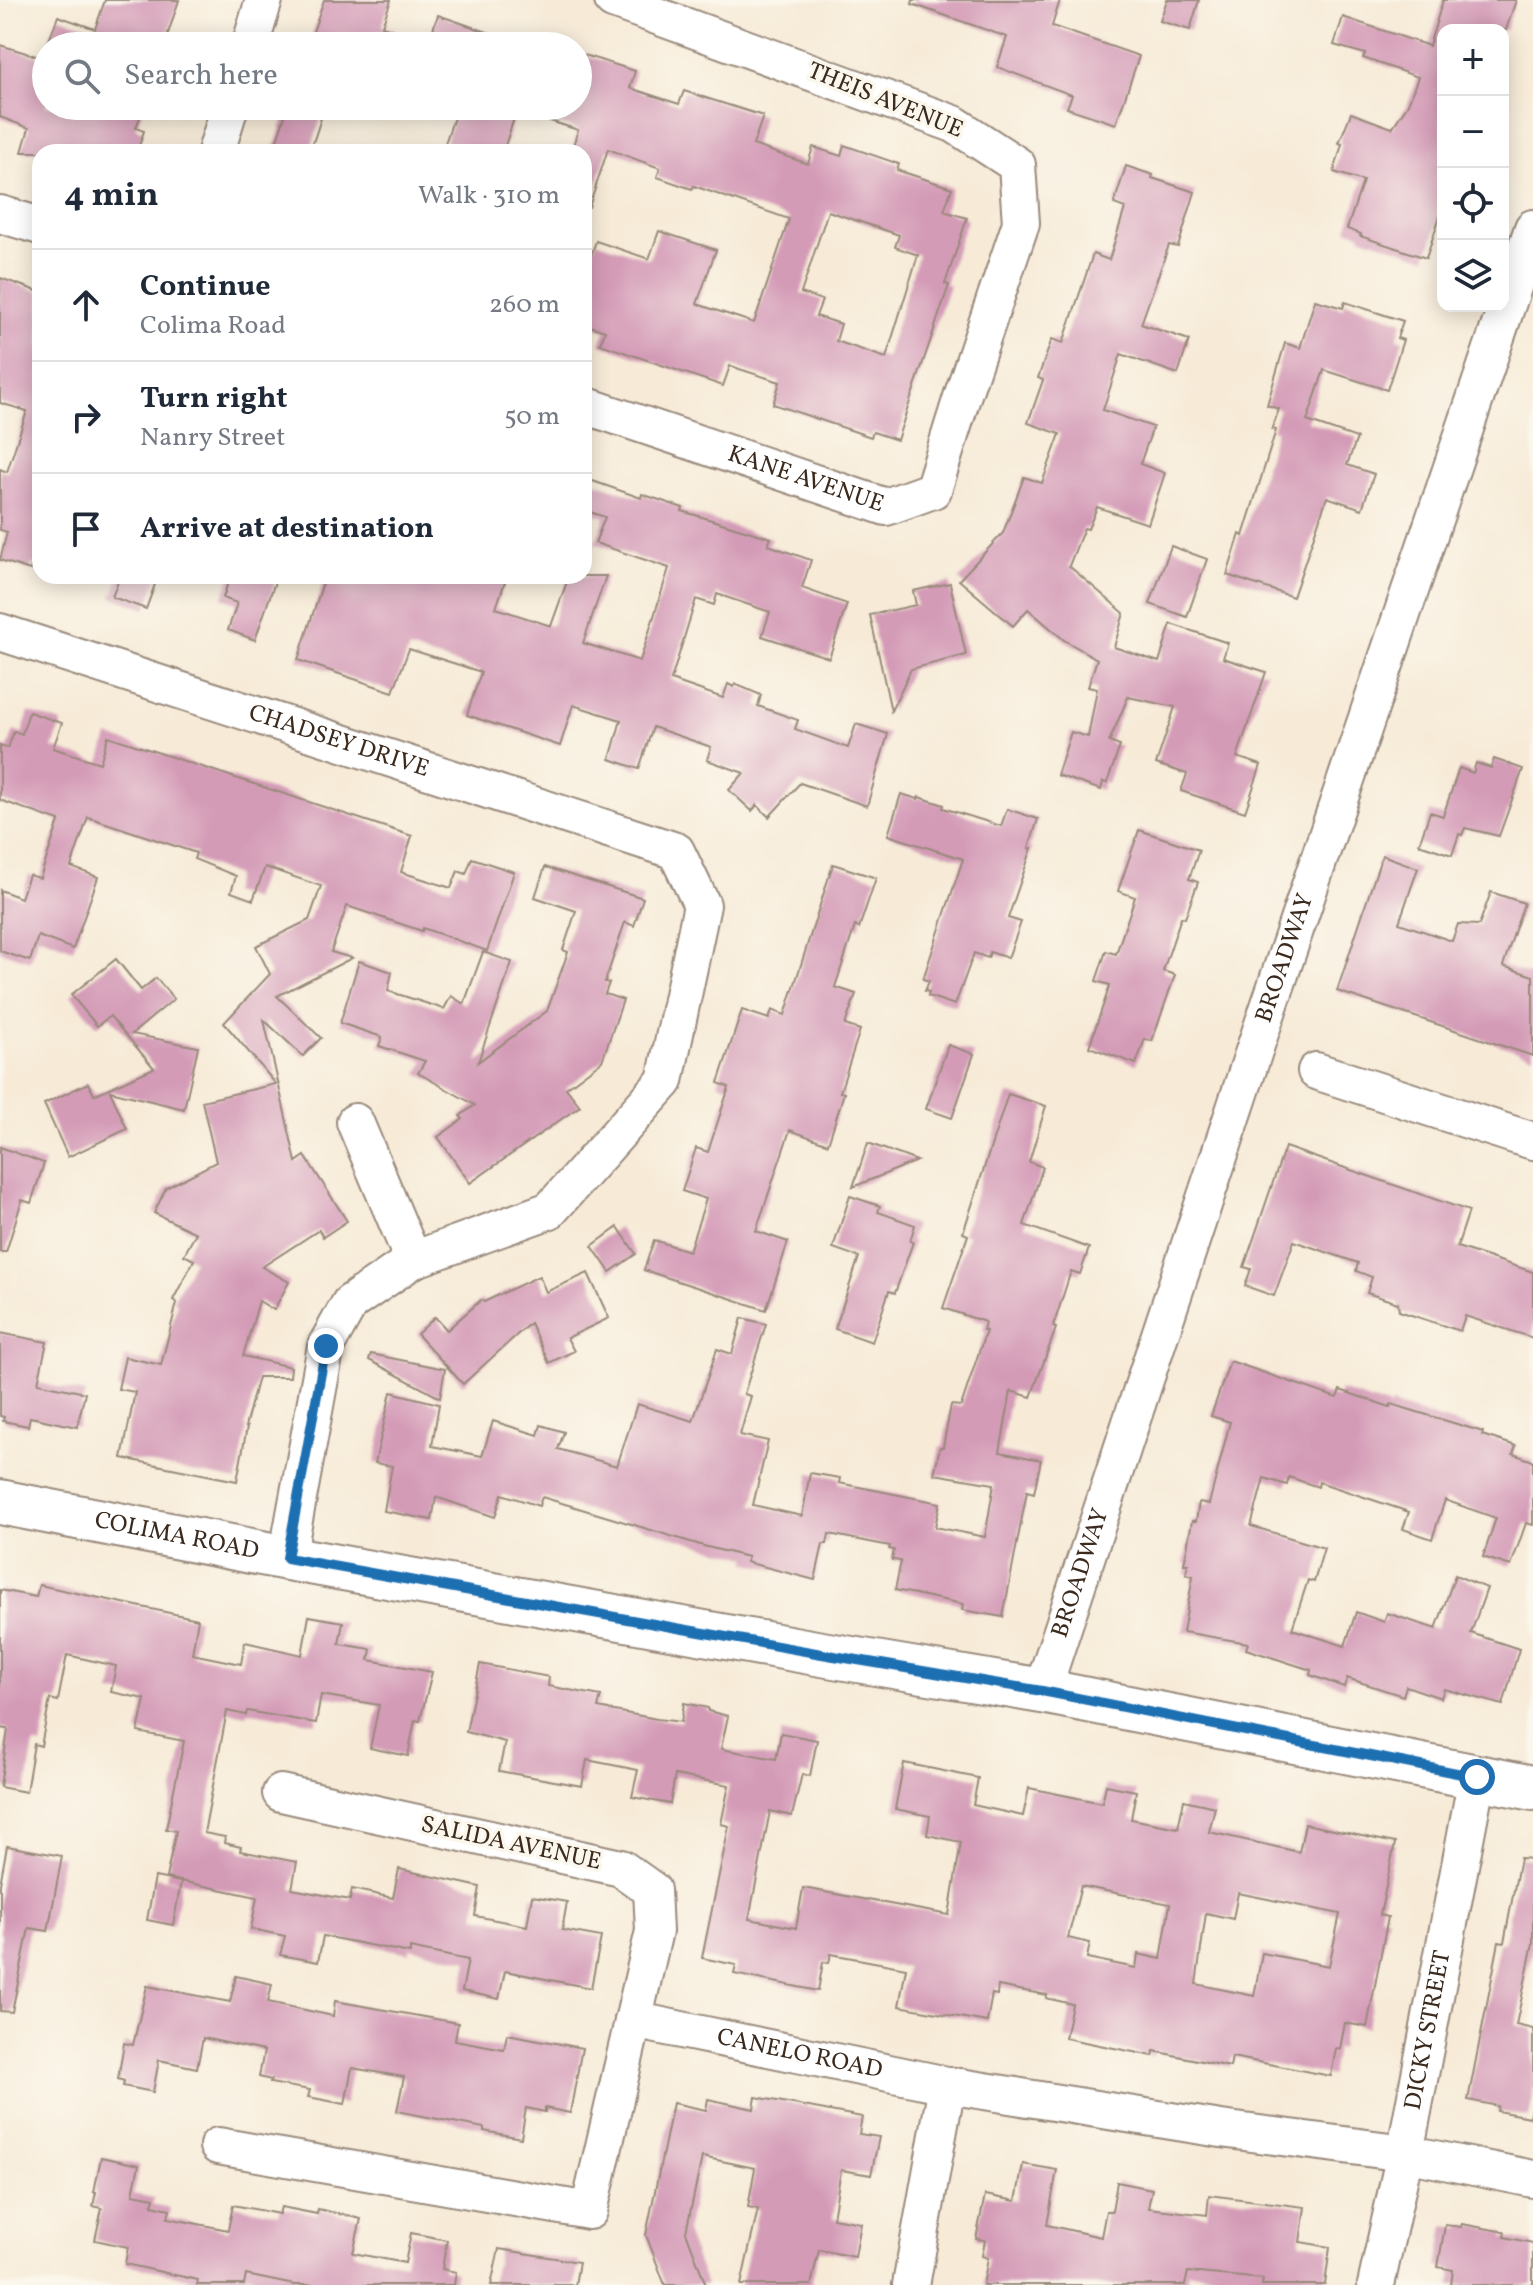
<!DOCTYPE html>
<meta charset="utf-8">
<style>
body{margin:0;font-family:Vollkorn,serif;background:#f6f6f7;color:#1f2937}
.controls{position:absolute;right:24px;top:24px;display:grid;overflow:hidden;border-radius:16px;box-shadow:0 4px 20px #0003}
.controls button{width:72px;height:72px;display:grid;place-items:center;padding:0;border:0;border-bottom:2px solid #e0e1e3;background:#fff;color:#1f2937;font:40px sans-serif}
.stop{position:absolute;width:24px;height:24px;margin:-18px;border:6px solid #1f6fb2;border-radius:50%;background:#fff}
.stop.end{background:#1f6fb2;border-color:#fff;box-shadow:0 2px 8px #0008}
.list{margin:0;padding:0;list-style:none}
h2{display:flex;justify-content:space-between;align-items:center;height:104px;margin:0;padding:0 32px;font-size:34px}
h2 small{font-size:26px;font-weight:400;color:#747a83}
.list li{display:grid;grid-template-columns:52px 1fr auto;gap:24px;align-items:center;box-sizing:border-box;height:112px;padding:0 32px;border-top:2px solid #e0e1e3}
.list b{display:block;font-size:30px;white-space:nowrap}
.list p{margin:0;font-size:26px;white-space:nowrap;color:#747a83}
.list em{font-size:26px;font-style:normal;color:#747a83}
.icon{flex:none;width:44px;height:44px;fill:none;stroke:currentColor;stroke-width:2;stroke-linecap:round;stroke-linejoin:round}
.map{position:relative;flex:none;width:1533px;height:2285px;overflow:hidden}
.search{position:absolute;background:#fff;box-shadow:0 4px 20px #0003;left:32px;top:32px;width:560px;height:88px;display:flex;align-items:center;gap:20px;box-sizing:border-box;padding:0 28px;border-radius:44px;color:#747a83;font-size:30px}
.panel{position:absolute;background:#fff;box-shadow:0 4px 20px #0003;left:32px;top:144px;width:560px;height:440px;border-radius:24px}
.map>svg:first-child{display:block}
</style>
<div class="map">
<svg width="1533" height="2285" viewBox="0 0 1533 2285">
<rect width="100%" height="100%" fill="#fbf7ec"/>
<filter id="ink" filterUnits="userSpaceOnUse"><feTurbulence type="fractalNoise" baseFrequency=".0125" numOctaves="2"/><feDisplacementMap in="SourceGraphic" scale="16" xChannelSelector="R" yChannelSelector="G"/><feConvolveMatrix kernelMatrix="1 2 1 2 8 2 1 2 1" color-interpolation-filters="sRGB"/></filter>
<filter id="wash" filterUnits="userSpaceOnUse"><feTurbulence type="fractalNoise" baseFrequency=".006" numOctaves="4" result="noise"/><feDisplacementMap in="SourceGraphic" scale="32" xChannelSelector="R" yChannelSelector="G"/><feGaussianBlur stdDeviation="1.8" result="paint"/><feColorMatrix in="noise" values="0 0 0 0 0 0 0 0 0 0 0 0 0 0 0 0 0 1.4 0 .05"/><feComposite in="paint" operator="in"/></filter>
<g filter="url(#wash)">
<rect width="100%" height="100%" fill="#f7ebd8"/>
<g id="blocks">
<g fill="#d49bb7" fill-rule="evenodd">
<polygon points="105,0 179,0 164,46 47,46 58,16 95,29"/>
<polygon points="324,0 391,0 382,26 427,42 426,46 308,46"/>
<polygon points="913,0 1060,0 1052,26 1139,56 1116,124 1067,108 1072,95 997,67 1007,37 912,4"/>
<polygon points="1167,0 1199,0 1190,30 1160,21"/>
<polygon points="1443,0 1516,0 1506,30 1443,30 1443,207 1426,258 1360,236 1361,234 1347,229 1363,181 1334,172 1342,144 1339,143 1351,113 1392,128 1408,104 1418,77 1363,58 1365,54 1334,45 1343,17 1429,46"/>
<polygon points="438,15 513,41 512,46 427,46"/>
<polygon points="0,45 46,59 46,106 144,106 136,128 144,131 137,152 22,152 29,128 0,117"/>
<path d="M578 53 635 71 630 88 679 104 684 91 763 116 753 145 808 164 813 147 841 156 844 145 899 164 897 170 952 188 944 211 967 218 945 284 949 285 897 440 873 432 871 437 773 404 780 382 730 366 723 386 600 344 605 331 584 324V276L596 241 649 259 659 231 716 250 697 304 754 323 789 219 694 186 692 189 657 177 660 168 608 149 589 207H584V152H571L578 130 522 112 523 106H578ZM828 211 899 235 895 247 918 255 886 358 836 341 841 324 816 316 822 300 801 293Z"/>
<polygon points="288,106 325,106 310,152 273,152"/>
<polygon points="458,106 518,106 503,152 442,152"/>
<polygon points="1126,166 1153,175 1152,178 1195,192 1178,247 1169,245 1141,324 1189,340 1178,374 1121,354 1103,410 1153,427 1140,464 1165,473 1148,524 1097,507 1088,529 1084,528 1069,566 1124,613 1114,647 1159,662 1171,624 1228,643 1223,658 1266,672 1237,757 1261,765 1245,812 1181,791 1187,774 1156,764 1175,707 1128,697 1109,742 1120,746 1107,783 1103,782 1101,790 1057,775 1071,732 1088,737 1097,689 1088,687 1097,659 1064,640 1028,609 1013,626 959,580 1003,533 1024,477 1042,483 1060,434 1028,423 1043,380 1038,378 1052,339 1063,343 1093,254 1109,260 1125,208 1114,204"/>
<polygon points="0,278 40,292 40,567 32,564 30,570 0,560 7,532 0,530 0,469 7,472 27,411 0,403"/>
<polygon points="1315,300 1343,308 1345,302 1403,321 1397,338 1403,340 1387,390 1324,370 1307,421 1357,438 1347,465 1374,474 1362,509 1327,497 1293,597 1227,575 1240,534 1243,536 1276,430 1272,429 1279,409 1267,405 1285,343 1300,348"/>
<polygon points="584,478 641,498 642,494 683,508 682,511 771,538 768,545 811,560 802,588 847,604 829,658 762,636 770,612 717,594 714,605 696,599 671,680 723,698 728,684 734,687 735,684 761,695 758,706 798,720 795,729 848,748 856,724 888,734 867,806 800,783 769,817 757,805 752,811 729,790 744,773 707,760 711,747 653,727 639,769 610,759 621,720 573,705 560,746 467,715 481,672 409,649 393,692 298,660 325,576 507,576 496,608 551,626 569,576 606,576 583,643 640,661 669,568 595,543 605,517 584,510"/>
<polygon points="1171,546 1207,559 1187,617 1150,604"/>
<polygon points="120,576 158,576 146,609 112,597"/>
<polygon points="230,576 277,576 255,640 228,630 237,603 223,598"/>
<polygon points="950,583 966,655 911,669 891,711 870,615 916,605 913,591"/>
<polygon points="29,712 62,723 53,748 100,763 108,736 412,836 401,872 451,888 458,871 466,874 472,858 514,872 487,951 423,928 422,931 347,906 331,952 352,958 277,996 321,1038 303,1056 264,1020 296,1162 305,1156 347,1221 323,1237 319,1230 262,1267 289,1282 274,1310 259,1301 243,1356 291,1367 290,1377 258,1377 245,1427 247,1427 237,1481 122,1458 135,1392 118,1389 125,1357 161,1365 177,1303 173,1300 194,1260 184,1255 196,1233 154,1213 166,1188 216,1162 202,1101 276,1084 224,1023 270,974 256,946 309,920 321,886 265,867 253,900 231,892 236,876 194,859 196,853 88,817 71,867 98,877 73,949 38,936 30,961 0,951 0,890 21,898 29,875 40,878 59,821 0,800 0,746 8,748 14,731 22,734"/>
<polygon points="1494,759 1523,769 1499,836 1465,828 1462,835 1459,834 1452,855 1419,844 1430,812 1443,816 1459,768 1473,773 1476,763 1491,768"/>
<polygon points="901,794 918,799 919,797 944,805 943,808 1001,826 1007,809 1038,819 1029,848 1032,848 1008,918 1021,922 1008,958 990,952 988,958 974,953 955,1005 928,996 929,992 925,991 929,981 923,979 963,859 888,835"/>
<polygon points="1139,830 1199,850 1189,879 1198,882 1185,918 1181,917 1163,971 1175,975 1152,1041 1145,1039 1136,1064 1089,1047 1110,985 1096,981 1106,951 1116,954 1135,897 1118,891"/>
<polygon points="1382,855 1418,868 1399,923 1452,941 1458,924 1479,925 1491,892 1524,903 1503,966 1533,976 1533,1056 1337,991"/>
<polygon points="833,864 876,878 859,928 855,926 835,987 856,994 845,1025 860,1030 840,1092 844,1093 828,1144 790,1130 756,1231 788,1242 766,1310 644,1270 654,1240 689,1251 706,1199 682,1191 696,1148 708,1152 729,1087 718,1083 742,1010 769,1019 772,1010 785,1015"/>
<polygon points="545,867 643,898 634,926 625,922 605,982 609,983 605,994 623,1000 602,1061 566,1088 580,1106 470,1183 438,1137 463,1119 460,1116 475,1105 418,1073 425,1061 379,1046 382,1037 340,1023 359,961 392,972 388,991 444,1009 451,996 464,1004 483,952 512,962 478,1062 547,1011 568,952 563,950 576,911 535,897"/>
<polygon points="116,959 141,990 156,978 174,999 132,1034 198,1047 184,1109 110,1091 127,1129 68,1157 44,1104 88,1083 94,1095 154,1068 110,1016 97,1026 71,995"/>
<polygon points="948,1045 974,1054 952,1118 926,1109"/>
<polygon points="1008,1094 1046,1106 1029,1162 1043,1167 1024,1225 1089,1248 1080,1274 1071,1271 1053,1327 1056,1328 1031,1397 1011,1391 1000,1452 1041,1460 1034,1493 1027,1491 1003,1617 962,1610 963,1604 895,1590 901,1561 892,1560 894,1550 889,1549 890,1546 829,1534 827,1544 823,1544 815,1580 746,1562 748,1557 707,1547 542,1497 539,1506 502,1494 495,1517 436,1497 432,1520 384,1511 392,1466 375,1463 391,1392 439,1404 432,1446 482,1456 493,1421 538,1435 541,1425 564,1432 558,1449 617,1466 637,1404 693,1421 717,1349 732,1354 742,1318 766,1324 744,1394 751,1396 740,1435 768,1441 753,1505 802,1516 810,1473 840,1478 839,1483 940,1503 935,1527 985,1537 994,1484 934,1474 940,1447 943,1447 951,1405 961,1406 986,1331 983,1330 985,1322 943,1308 968,1235 963,1233"/>
<polygon points="868,1143 917,1161 853,1187"/>
<polygon points="0,1147 44,1163 31,1203 22,1200 6,1252 0,1252"/>
<polygon points="1285,1147 1469,1211 1457,1247 1533,1272 1533,1338 1465,1316 1460,1331 1399,1311 1398,1303 1367,1293 1372,1277 1356,1271 1358,1263 1294,1241 1274,1296 1245,1286 1251,1269 1244,1267"/>
<polygon points="850,1196 880,1206 878,1212 915,1225 910,1241 913,1242 895,1293 889,1291 872,1342 835,1329 859,1257 833,1248"/>
<polygon points="618,1227 636,1254 610,1272 592,1246"/>
<polygon points="588,1273 609,1318 567,1338 574,1351 549,1363 530,1323 463,1384 417,1334 435,1317 447,1330 481,1300 484,1302 539,1276 546,1292"/>
<polygon points="0,1333 47,1342 38,1383 85,1393 77,1427 30,1417 28,1426 3,1421 4,1417 0,1416"/>
<polygon points="371,1354 445,1369 440,1398 369,1360"/>
<polygon points="1230,1361 1337,1398 1340,1390 1390,1407 1391,1404 1483,1432 1482,1435 1516,1446 1513,1454 1533,1461 1533,1525 1526,1523 1511,1566 1483,1557 1496,1518 1445,1500 1432,1539 1403,1529 1409,1512 1319,1482 1318,1487 1289,1477 1287,1485 1264,1478 1251,1526 1324,1548 1314,1582 1308,1580 1292,1629 1345,1646 1356,1612 1384,1622 1387,1613 1436,1629 1455,1575 1487,1588 1471,1633 1519,1649 1503,1705 1444,1689 1441,1698 1406,1686 1403,1696 1347,1678 1344,1687 1310,1675 1311,1670 1246,1649 1248,1643 1183,1632 1193,1576 1186,1574 1188,1564 1184,1564 1192,1521 1196,1521 1199,1502 1209,1504 1230,1422 1211,1416"/>
<polygon points="39,1585 198,1619 192,1654 241,1664 245,1642 302,1655 309,1616 343,1622 339,1644 371,1649 369,1660 432,1672 420,1721 415,1720 408,1756 370,1748 379,1705 321,1695 316,1723 247,1711 246,1715 227,1711 204,1833 225,1837 224,1843 241,1847 240,1851 297,1862 292,1889 350,1900 352,1889 393,1898 399,1869 480,1887 475,1916 527,1926 532,1896 567,1902 562,1930 601,1937 591,1988 505,1971 499,1999 462,1991 468,1960 410,1948 410,1953 323,1936 318,1962 280,1955 285,1936 251,1929 257,1897 166,1878 176,1831 166,1829 184,1741 138,1732 145,1699 111,1692 116,1666 67,1655 58,1701 50,1699 41,1746 34,1744 26,1792 0,1787 8,1729 0,1728 0,1590 36,1597"/>
<path d="M480 1664 549 1677 548 1686 601 1696 598 1708 657 1719 681 1722 684 1703 708 1708V1711L728 1716 721 1749 776 1759 781 1733 817 1740 810 1776 802 1774 792 1816 770 1811 749 1919 796 1928 803 1888 949 1915 961 1842 927 1835 930 1816 895 1809 904 1763 978 1778 973 1805 1023 1816 1029 1788 1102 1803 1106 1785 1136 1791 1131 1819 1178 1828 1184 1800 1215 1807 1209 1832 1299 1852 1305 1824 1395 1843 1380 1915 1388 1917 1367 2027 1345 2023 1340 2049 1336 2048 1331 2076 1232 2057 1230 2067 1154 2051 1153 2056 1065 2038 1072 2004 1046 1998 1047 1995 998 1986 997 1995 992 1994 987 2022 899 2006 906 1968 831 1954 829 1963 823 1962 818 1991 734 1974 736 1965 702 1958 729 1826 721 1824 729 1785 675 1775 670 1804 632 1797 638 1770 587 1760 582 1786 499 1771 505 1742 466 1732ZM1081 1886 1170 1904 1161 1959 1138 1954 1136 1968 1087 1958 1090 1943 1068 1938ZM1238 1893 1340 1914 1329 1966 1262 1953 1254 1996 1196 1984 1206 1913 1233 1919Z"/>
<polygon points="7,1846 62,1856 48,1931 29,1928 12,2012 0,2011 0,1884"/>
<polygon points="1520,1858 1533,1859 1533,1943 1516,2025 1533,2029 1533,2098 1529,2117 1497,2111 1498,2106 1468,2100 1499,1942 1504,1943"/>
<polygon points="155,1877 181,1882 173,1925 147,1920"/>
<polygon points="236,1976 272,1984 268,2002 333,2016 335,2001 458,2023 455,2040 504,2049 507,2034 582,2048 570,2113 545,2108 545,2112 526,2108 521,2138 484,2131 484,2128 397,2111 404,2077 352,2068 345,2104 308,2097 310,2090 270,2083 271,2080 259,2077 264,2051 203,2038 197,2068 159,2060 153,2092 123,2086 124,2081 118,2079 124,2043 133,2045 147,1986 230,2002"/>
<polygon points="756,2097 862,2117 859,2134 879,2137 871,2175 841,2170 833,2218 861,2223 855,2257 819,2250 811,2285 741,2285 758,2209 748,2207 755,2168 702,2157 686,2232 706,2285 665,2285 646,2235 673,2103 706,2110 708,2099 754,2109"/>
<polygon points="101,2157 139,2165 133,2194 154,2198 152,2205 170,2209 168,2218 228,2230 233,2205 279,2214 281,2207 317,2214 318,2209 361,2219 353,2253 405,2263 411,2233 447,2240 442,2269 456,2272 454,2285 294,2285 246,2275 244,2285 197,2285 198,2280 125,2264 128,2247 95,2240 102,2208 93,2206 96,2192 94,2192"/>
<polygon points="1023,2164 1057,2170 1047,2225 1101,2237 1106,2211 1112,2211 1117,2182 1152,2189 1148,2208 1207,2215 1209,2195 1305,2207 1300,2242 1330,2247 1325,2285 1262,2285 1263,2279 1188,2272 1185,2285 983,2285 988,2258 982,2256 985,2240 976,2239 985,2195 1016,2201"/>
<polygon points="1462,2224 1505,2232 1504,2237 1533,2243 1533,2285 1451,2285 1453,2270 1438,2267 1445,2225 1461,2227"/>
<polygon points="499,2249 579,2262 575,2285 491,2285"/>
</g>
</g>
</g>
<g filter="url(#ink)">
<use href="#blocks" fill-opacity="0" stroke="#998a7b" stroke-width="2"/>
<g fill="none" stroke-linecap="round" stroke-linejoin="round">
<defs>
<g id="minor">
<polyline points="250,46 264,0"/>
<polyline points="216,152 230,106"/>
<polyline points="0,214 40,226"/>
<path id="s1" d="M584 405 886 507 933 490 963 394 1021 223 1017 165 954 124 613 0"/>
<path id="s2" d="M0 632 676 851 702 905 665 1081 550 1210 413 1260 350 1303 326 1346 287 1558"/>
<polyline points="1316,1071 1533,1141"/>
<polyline points="355,1122 413,1260"/>
<path id="s3" d="M1042 1691 1254 1051 1533 228"/>
<path id="s4" d="M633 2020 947 2085 1221 2129 1405 2153 1533 2179"/>
<polyline points="218,2146 589,2211 654,1931 652,1890 621,1868 281,1793"/>
<polyline points="911,2285 947,2085"/>
<path id="s5" d="M1376 2285 1405 2153 1477 1777"/>
</g>
<g id="major">
<path id="s6" d="M0 1502 287 1558 816 1653 1042 1691 1533 1788"/>
</g>
</defs>
<use href="#minor" stroke="#998a7b" stroke-width="40"/>
<use href="#major" stroke="#998a7b" stroke-width="48"/>
<use href="#minor" stroke="#fff" stroke-width="36"/>
<use href="#major" stroke="#fff" stroke-width="44"/>
</g>
</g>
<g fill="none" stroke-linecap="round" stroke-linejoin="round" filter="url(#ink)">
<polyline stroke="#1f6fb2" stroke-width="10" points="326,1346 287,1558 816,1653 1042,1691 1477,1777"/>
</g>
<g text-anchor="middle" dominant-baseline="central" stroke-width="7" stroke-linejoin="round" paint-order="stroke">
<g font-size="24" fill="#3b2a1e" stroke="#fbf7ec">
<text transform="translate(885 101) rotate(22)">THEIS AVENUE</text>
<text stroke="none"><textPath href="#s1" startOffset="234">KANE AVENUE</textPath></text>
<text stroke="none"><textPath href="#s2" startOffset="356">CHADSEY DRIVE</textPath></text>
<text stroke="none"><textPath href="#s3" startOffset="772">BROADWAY</textPath></text>
<text stroke="none"><textPath href="#s6" startOffset="180">COLIMA ROAD</textPath></text>
<text stroke="none"><textPath href="#s3" startOffset="124">BROADWAY</textPath></text>
<text transform="translate(511 1844) rotate(12)">SALIDA AVENUE</text>
<text stroke="none"><textPath href="#s5" startOffset="260">DICKY STREET</textPath></text>
<text stroke="none"><textPath href="#s4" startOffset="170">CANELO ROAD</textPath></text>
</g>
</g>
</svg>
<div class="controls">
<button>+</button>
<button>−</button>
<button><svg class="icon" aria-label="locate" viewBox="0 0 24 24"><circle cx="12" cy="12" r="6"/><path d="M12 2v4M12 18v4M2 12h4M18 12h4"/></svg></button>
<button><svg class="icon" aria-label="layers" viewBox="0 0 24 24"><path d="M12 4l9 5-9 5-9-5zM3 14l9 5 9-5"/></svg></button>
</div>
<div class="stop" style="left:1477px;top:1777px"></div>
<div class="stop end" style="left:326px;top:1346px"></div>
<div class="search"><svg class="icon" aria-label="search" viewBox="0 0 24 24"><circle cx="10" cy="10" r="6"/><path d="M15 15l6 6"/></svg>Search here</div>
<section class="panel">
<h2>4 min<small>Walk · 310 m</small></h2>
<ul class="list">
<li><svg class="icon" aria-label="ahead" viewBox="0 0 24 24"><path d="M12 20V5M6 11l6-6 6 6"/></svg><div><b>Continue</b><p>Colima Road</p></div><em>260 m</em></li>
<li><svg class="icon" aria-label="right" viewBox="0 0 24 24"><path d="M7 20v-9h11M14 6l5 5-5 5"/></svg><div><b>Turn right</b><p>Nanry Street</p></div><em>50 m</em></li>
<li><svg class="icon" aria-label="arrive" viewBox="0 0 24 24"><path d="M6 21V4h12l-3 4 3 4H6"/></svg><div><b>Arrive at destination</b></div></li>
</ul>
</section>
</div>
